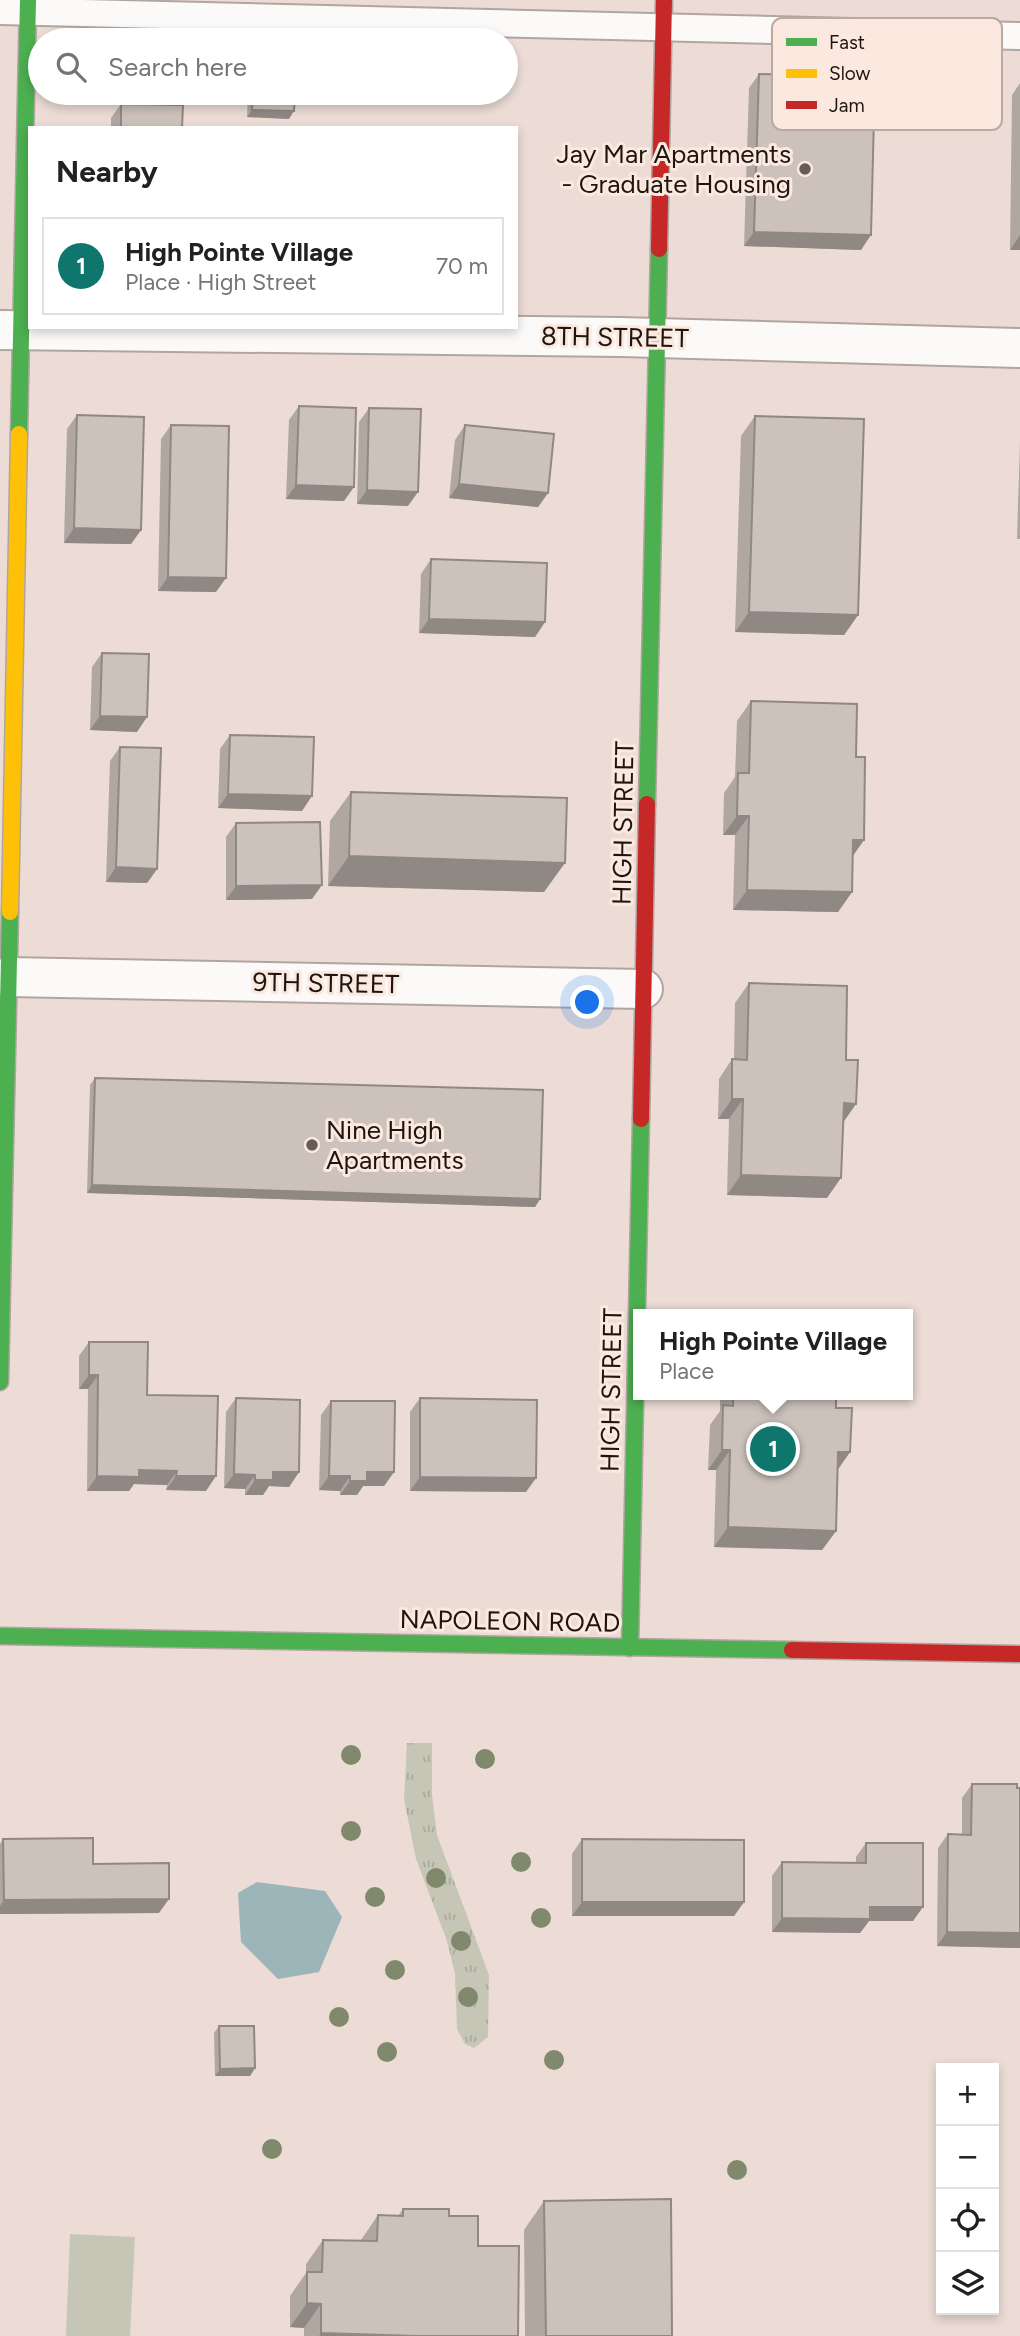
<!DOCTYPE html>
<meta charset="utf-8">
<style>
body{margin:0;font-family:Figtree,sans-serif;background:#f6f6f6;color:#202124}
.controls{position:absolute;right:21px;bottom:21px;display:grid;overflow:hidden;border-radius:0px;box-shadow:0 4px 10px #0003}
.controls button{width:63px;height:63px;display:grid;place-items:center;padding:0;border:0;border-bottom:2px solid #e0e0e0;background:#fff;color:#202124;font:35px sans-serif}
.you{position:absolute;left:588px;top:1003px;width:24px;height:24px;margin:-18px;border:5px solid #fff;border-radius:50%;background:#1a73e8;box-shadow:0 0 0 10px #1a73e833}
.badge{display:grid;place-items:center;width:46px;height:46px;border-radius:50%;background:#0f766e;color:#fff;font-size:23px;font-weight:700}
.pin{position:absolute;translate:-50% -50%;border:4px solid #fff;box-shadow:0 2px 7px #0006}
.popup{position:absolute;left:633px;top:1309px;width:280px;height:91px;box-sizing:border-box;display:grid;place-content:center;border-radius:0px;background:#fff;filter:drop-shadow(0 2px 5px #0005);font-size:23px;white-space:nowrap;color:#757577}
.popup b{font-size:26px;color:#202124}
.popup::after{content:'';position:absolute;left:50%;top:100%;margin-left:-14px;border:14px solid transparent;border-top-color:#fff}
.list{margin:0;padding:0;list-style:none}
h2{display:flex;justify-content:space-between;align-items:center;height:91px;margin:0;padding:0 28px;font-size:30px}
h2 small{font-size:23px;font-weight:400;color:#757577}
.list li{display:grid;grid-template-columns:46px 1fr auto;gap:21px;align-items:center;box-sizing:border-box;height:98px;margin:0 14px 14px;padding:0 14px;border:2px solid #e0e0e0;border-radius:0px}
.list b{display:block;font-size:26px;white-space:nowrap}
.list p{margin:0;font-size:23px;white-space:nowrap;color:#757577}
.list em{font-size:23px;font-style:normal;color:#757577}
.icon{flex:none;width:38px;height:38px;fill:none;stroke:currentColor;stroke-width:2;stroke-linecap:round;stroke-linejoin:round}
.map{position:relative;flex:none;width:1020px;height:2336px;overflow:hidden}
.search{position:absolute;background:#fff;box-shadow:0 4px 10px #0003;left:28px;top:28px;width:490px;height:77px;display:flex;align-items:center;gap:18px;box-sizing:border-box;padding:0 24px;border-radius:38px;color:#757577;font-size:26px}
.panel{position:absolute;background:#fff;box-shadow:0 4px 10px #0003;left:28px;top:126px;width:490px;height:203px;border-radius:0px}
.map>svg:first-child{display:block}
</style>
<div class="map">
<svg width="1020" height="2336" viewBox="0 0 1020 2336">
<defs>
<pattern id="grass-tufts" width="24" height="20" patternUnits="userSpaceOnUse" patternTransform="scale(1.75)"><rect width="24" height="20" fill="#c6c6b7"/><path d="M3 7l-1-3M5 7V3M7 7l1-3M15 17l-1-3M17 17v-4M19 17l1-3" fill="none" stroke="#aaa99c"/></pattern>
</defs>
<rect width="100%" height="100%" fill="#ecdcd5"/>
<polygon fill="url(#grass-tufts)" points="407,1743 432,1743 432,1795 437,1835 489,1975 488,2037 474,2048 465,2044 457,2029 455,1974 447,1941 416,1859 404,1799"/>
<polygon fill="#c6c6b7" points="70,2234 135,2237 130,2336 66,2336"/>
<polygon fill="#9cb5b8" points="257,1882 325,1891 342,1917 319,1972 278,1979 241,1942 238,1893"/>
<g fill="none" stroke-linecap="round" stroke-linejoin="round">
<defs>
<polyline id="lane" points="0,11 1020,36"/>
<g id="street">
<polyline points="0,330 621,337 1020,348"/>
<polyline points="8,977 643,989"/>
</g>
<g id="fast">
<polyline points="19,434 28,0"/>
<polyline points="647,804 659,249"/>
<polyline points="0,1382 10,912"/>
<polyline points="0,1636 792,1650"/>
<polyline points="630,1648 641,1119"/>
</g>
<polyline id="slow" points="10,912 19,434"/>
<g id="jam">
<polyline points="659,249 664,0"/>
<polyline points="641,1119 647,804"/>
<polyline points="792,1650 1020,1654"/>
</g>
</defs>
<use href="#lane" stroke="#b1a5a0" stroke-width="30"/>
<use href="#street" stroke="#b1a5a0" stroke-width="42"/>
<use href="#fast" stroke="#b1a5a0" stroke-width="19"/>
<use href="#slow" stroke="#b1a5a0" stroke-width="19"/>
<use href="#jam" stroke="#b1a5a0" stroke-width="19"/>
<use href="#lane" stroke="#fcfaf9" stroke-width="26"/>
<use href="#street" stroke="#fcfaf9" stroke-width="38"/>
<use href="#fast" stroke="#4caf50" stroke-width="16"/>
<use href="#slow" stroke="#ffc107" stroke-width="16"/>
<use href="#jam" stroke="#c62828" stroke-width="16"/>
</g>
<g fill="#81896c">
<circle cx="351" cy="1755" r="10"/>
<circle cx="485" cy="1759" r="10"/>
<circle cx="351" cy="1831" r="10"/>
<circle cx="521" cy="1862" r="10"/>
<circle cx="436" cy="1878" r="10"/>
<circle cx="375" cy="1897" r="10"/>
<circle cx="541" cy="1918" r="10"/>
<circle cx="461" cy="1941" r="10"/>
<circle cx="395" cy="1970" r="10"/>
<circle cx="468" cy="1997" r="10"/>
<circle cx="339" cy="2017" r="10"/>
<circle cx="387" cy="2052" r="10"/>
<circle cx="554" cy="2060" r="10"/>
<circle cx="272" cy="2149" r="10"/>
<circle cx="737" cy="2170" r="10"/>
</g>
<g fill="#b0a7a1">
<polygon points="759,74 861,250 744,246 749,88"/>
<polygon points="1020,83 1020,250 1010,250 1012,95"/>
<polygon points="248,93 295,93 289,119 247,117"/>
<polygon points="121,104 182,128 111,128 111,118"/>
<polygon points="299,406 344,501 286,499 289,420"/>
<polygon points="369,408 408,506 357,504 359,422"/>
<polygon points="77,415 141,530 131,544 64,543 67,429"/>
<polygon points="755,416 858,615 844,635 735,632 741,436"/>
<polygon points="171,425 216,592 158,591 161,439"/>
<polygon points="465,425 548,493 538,507 449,498 455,440"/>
<polygon points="1020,441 1020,539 1017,539"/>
<polygon points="431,559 545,622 535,637 419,633 421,574"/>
<polygon points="102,653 137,732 90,730 92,667"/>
<polygon points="751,701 856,757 864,840 852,856 852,892 838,912 733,910 735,835 723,835 724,793 735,777 737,721"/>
<polygon points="230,735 302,811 218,808 220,749"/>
<polygon points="120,747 157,869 147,883 106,882 110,761"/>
<polygon points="351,792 544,892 328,886 330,821"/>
<polygon points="236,823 312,899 226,900 226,837"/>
<polygon points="749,983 846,1060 856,1104 843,1122 827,1198 727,1195 729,1119 718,1119 719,1079 732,1059 734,1059 735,1003"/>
<polygon points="95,1078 540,1199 535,1207 87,1193 90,1085"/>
<polygon points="89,1342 147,1395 206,1491 166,1490 167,1485 134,1484 129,1491 87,1491 88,1389 79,1389 79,1356"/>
<polygon points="720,1395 836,1395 836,1408 850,1452 837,1471 836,1531 822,1550 714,1547 716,1470 708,1470 710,1425 720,1411"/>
<polygon points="236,1398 299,1472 289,1487 269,1486 263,1495 245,1495 245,1489 224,1488 226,1412"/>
<polygon points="420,1398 526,1492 410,1491 410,1412"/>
<polygon points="331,1401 394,1472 384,1486 363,1486 357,1495 340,1495 340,1491 319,1490 321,1415"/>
<polygon points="972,1784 1020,1788 1020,1948 937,1946 938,1848 948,1834 962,1834 962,1798"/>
<polygon points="3,1839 93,1864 159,1913 0,1914 0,1844"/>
<polygon points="582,1839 744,1902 734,1916 572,1916 572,1854"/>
<polygon points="866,1843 913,1921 869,1921 860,1933 772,1932 772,1876 782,1862 856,1863 856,1857"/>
<polygon points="219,2026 255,2068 250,2076 215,2076 214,2033"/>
<polygon points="544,2201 672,2336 525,2336 524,2230"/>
<polygon points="403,2209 449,2216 478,2246 518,2336 304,2336 304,2328 290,2327 290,2296 306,2273 306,2264 323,2240 361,2240 378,2215 398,2216"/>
</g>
<g fill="#908883">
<polygon points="252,110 294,111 289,119 247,117"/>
<polygon points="754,232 871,235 861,250 744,246"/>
<polygon points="1020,235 1020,250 1010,250"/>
<polygon points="459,484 548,493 538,507 449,498"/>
<polygon points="296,485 354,487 344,501 286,499"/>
<polygon points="367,490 418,492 408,506 357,504"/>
<polygon points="74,528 141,530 131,544 64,543"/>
<polygon points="168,577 226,578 216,592 158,591"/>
<polygon points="749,612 858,615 844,635 735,632"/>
<polygon points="429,619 545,622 535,637 419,633"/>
<polygon points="100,716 147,717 137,732 90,730"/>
<polygon points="228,794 312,796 302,811 218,808"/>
<polygon points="737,816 749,816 735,835 723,835"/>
<polygon points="853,840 864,840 850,860"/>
<polygon points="349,856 565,863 544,892 328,886"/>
<polygon points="116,867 157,869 147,883 106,882"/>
<polygon points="322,885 312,899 226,900 236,886"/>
<polygon points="747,890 852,892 838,912 733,910"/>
<polygon points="732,1099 743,1099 729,1119 718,1119"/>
<polygon points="844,1103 856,1104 842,1124"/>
<polygon points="741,1175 841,1178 827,1198 727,1195"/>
<polygon points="92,1185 540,1199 535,1207 87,1193"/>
<polygon points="89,1375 98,1375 88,1389 79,1389"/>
<polygon points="722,1450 730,1450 716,1470 708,1470"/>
<polygon points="838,1452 850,1452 836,1472"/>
<polygon points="139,1470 177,1471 167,1485 134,1484 129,1491 87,1491 97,1476"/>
<polygon points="273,1472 299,1472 289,1487 269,1486 263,1495 245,1495 255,1480"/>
<polygon points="367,1472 394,1472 384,1486 363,1486 357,1495 340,1495 350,1481"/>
<polygon points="234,1474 255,1475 245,1489 224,1488"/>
<polygon points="176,1476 216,1476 206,1491 166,1490"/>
<polygon points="329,1476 350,1476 340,1491 319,1490"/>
<polygon points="420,1477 536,1478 526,1492 410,1491"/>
<polygon points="728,1527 836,1531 822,1550 714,1547"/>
<polygon points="169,1899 159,1913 0,1914 0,1906 4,1900"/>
<polygon points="582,1902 744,1902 734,1916 572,1916"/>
<polygon points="870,1907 923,1907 913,1921 869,1921 860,1933 772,1932 782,1918"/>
<polygon points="947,1932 1020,1933 1020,1948 937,1946"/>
<polygon points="255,2068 250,2076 215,2076 220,2069"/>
<polygon points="307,2303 321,2304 304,2328 290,2327"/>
<polygon points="321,2333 417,2336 319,2336"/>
</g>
<g fill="#cdc2bb" stroke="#908883" stroke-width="2">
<polygon points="759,74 875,77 871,235 754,232"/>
<polygon points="253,93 295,93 294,111 252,110"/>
<polygon points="121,104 183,105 182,128 121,128"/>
<polygon points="299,406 356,408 354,487 296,485"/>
<polygon points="369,408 421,409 418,492 367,490"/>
<polygon points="77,415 144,417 141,530 74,528"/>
<polygon points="755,416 864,419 858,615 749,612"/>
<polygon points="171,425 229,426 226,578 168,577"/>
<polygon points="465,425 554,434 548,493 459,484"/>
<polygon points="431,559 547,563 545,622 429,619"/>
<polygon points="102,653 149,654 147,717 100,716"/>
<polygon points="751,701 857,704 856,757 865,757 864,840 853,840 852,892 747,890 749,816 737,816 738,773 749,773"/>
<polygon points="230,735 314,737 312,796 228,794"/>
<polygon points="120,747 161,748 157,869 116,867"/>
<polygon points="351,792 567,798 565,863 349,856"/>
<polygon points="320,822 322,885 236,886 236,823"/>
<polygon points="749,983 847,986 846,1060 858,1060 856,1104 844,1103 841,1178 741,1175 743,1099 732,1099 732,1059 747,1060"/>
<polygon points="95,1078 543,1090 540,1199 92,1185"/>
<polygon points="89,1342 148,1342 147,1395 218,1396 216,1476 176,1476 177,1471 139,1470 139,1477 97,1476 98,1375 89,1375"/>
<polygon points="733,1395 836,1395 836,1408 852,1408 850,1452 838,1452 836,1531 728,1527 730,1450 722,1450 723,1405 733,1406"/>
<polygon points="236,1398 300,1400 299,1472 273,1472 273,1480 255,1480 255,1475 234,1474"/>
<polygon points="420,1398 537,1400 536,1478 420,1477"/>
<polygon points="331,1401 395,1401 394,1472 367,1472 367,1481 350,1481 350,1476 329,1476"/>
<polygon points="972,1784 1017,1784 1017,1788 1020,1788 1020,1933 947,1932 948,1834 971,1835"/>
<polygon points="93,1838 93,1864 169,1863 169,1899 4,1900 3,1839"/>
<polygon points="582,1839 744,1840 744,1902 582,1902"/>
<polygon points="866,1843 923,1843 923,1907 870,1907 870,1919 782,1918 782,1862 866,1863"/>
<polygon points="219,2026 254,2026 255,2068 220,2069"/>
<polygon points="671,2199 672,2336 546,2336 544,2201"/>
<polygon points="403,2209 449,2209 449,2216 478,2216 478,2246 519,2246 518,2336 417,2336 321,2333 321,2304 307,2303 307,2272 322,2272 323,2240 377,2241 378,2215 403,2216"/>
</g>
<g fill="#675b55" stroke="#fbe9e0" stroke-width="2.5">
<circle cx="805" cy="169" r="7"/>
<circle cx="312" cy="1145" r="7"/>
</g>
<g text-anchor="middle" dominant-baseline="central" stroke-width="6" stroke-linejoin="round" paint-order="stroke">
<g font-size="26" fill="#1f1510" stroke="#fbe9e0" text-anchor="end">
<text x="791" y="154">Jay Mar Apartments<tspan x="791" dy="30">- Graduate Housing</tspan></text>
<text x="326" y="1130" text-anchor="start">Nine High<tspan x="326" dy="30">Apartments</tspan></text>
</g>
<g font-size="26" fill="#1f1510" stroke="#fbe9e0">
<text transform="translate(615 337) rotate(1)">8TH STREET</text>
<text transform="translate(623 823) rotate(-89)">HIGH STREET</text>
<text transform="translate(326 983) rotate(1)">9TH STREET</text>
<text transform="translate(611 1390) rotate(-89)">HIGH STREET</text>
<text transform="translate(510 1621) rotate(1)">NAPOLEON ROAD</text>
</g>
</g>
<rect x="772" y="18" width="230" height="112" rx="10" fill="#fbe9e0" stroke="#b9a9a2" stroke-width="2"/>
<rect x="786" y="38" width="31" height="8" fill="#4caf50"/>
<rect x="786" y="69" width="31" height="9" fill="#ffc107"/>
<rect x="786" y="101" width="31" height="8" fill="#c62828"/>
<g font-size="19" fill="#1f1510">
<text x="829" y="49">Fast</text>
<text x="829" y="80">Slow</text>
<text x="829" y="112">Jam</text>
</g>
</svg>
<div class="controls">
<button>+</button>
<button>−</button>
<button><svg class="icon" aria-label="locate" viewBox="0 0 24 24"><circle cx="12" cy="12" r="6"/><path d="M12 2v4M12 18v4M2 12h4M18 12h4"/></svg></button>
<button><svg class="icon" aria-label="layers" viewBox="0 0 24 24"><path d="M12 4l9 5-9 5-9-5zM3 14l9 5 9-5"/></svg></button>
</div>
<div class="you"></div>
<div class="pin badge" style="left:773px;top:1449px">1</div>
<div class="popup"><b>High Pointe Village</b>Place</div>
<div class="search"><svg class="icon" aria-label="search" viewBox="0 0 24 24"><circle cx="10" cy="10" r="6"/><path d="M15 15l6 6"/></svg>Search here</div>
<section class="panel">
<h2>Nearby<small></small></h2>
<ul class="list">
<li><span class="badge">1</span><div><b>High Pointe Village</b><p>Place · High Street</p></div><em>70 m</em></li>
</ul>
</section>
</div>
